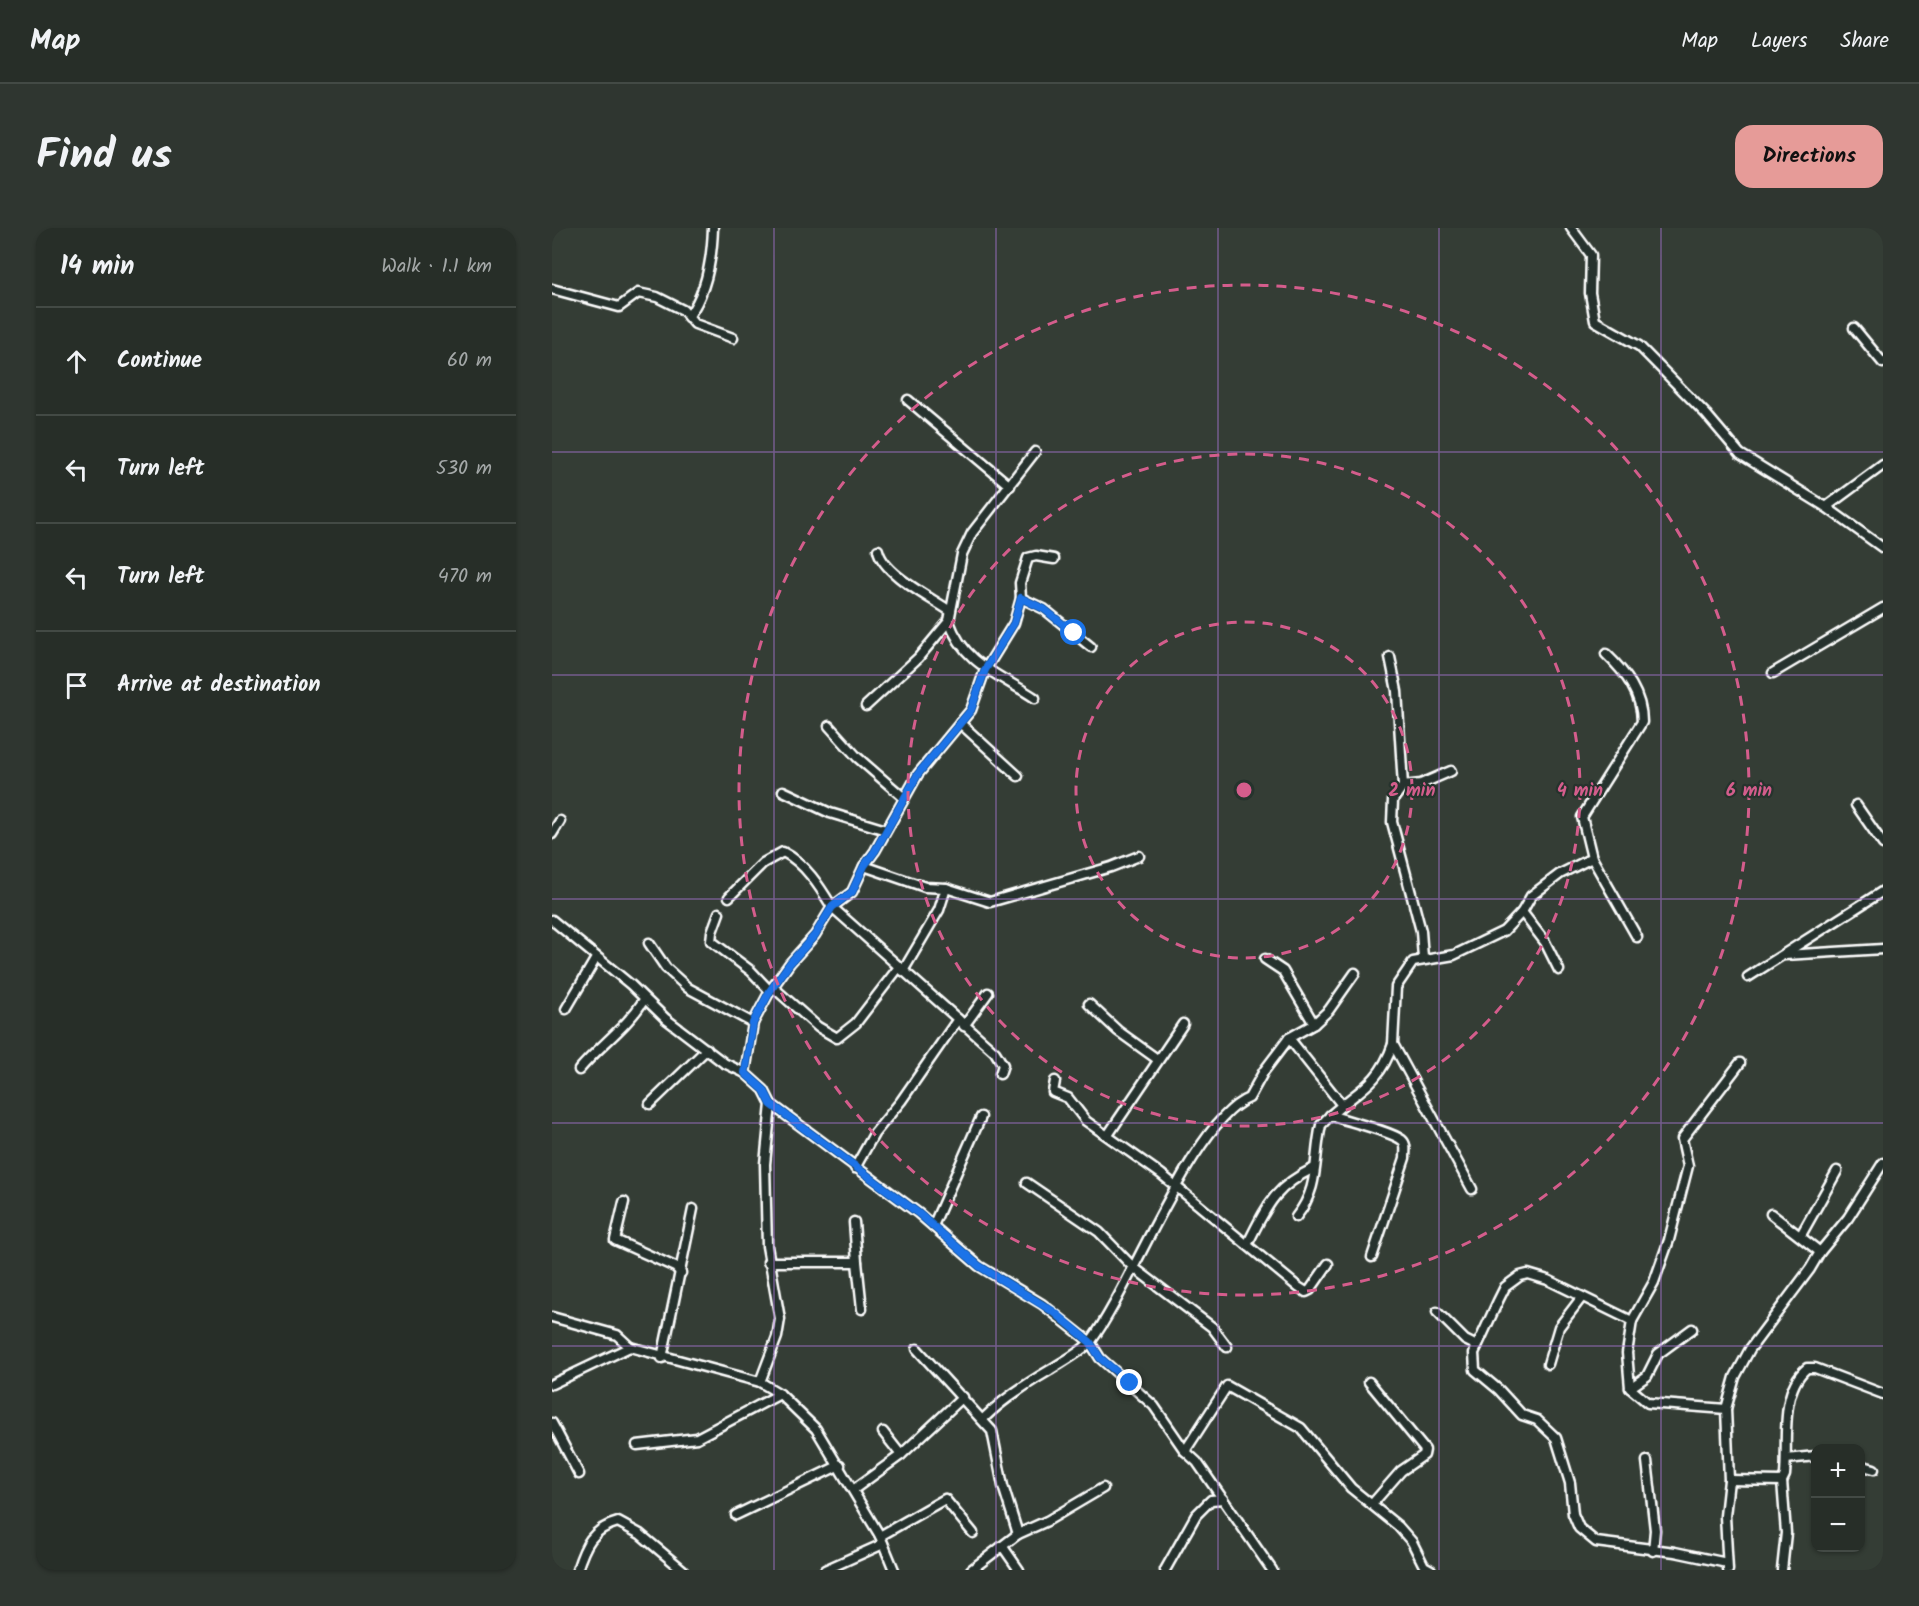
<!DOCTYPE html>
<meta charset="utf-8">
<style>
body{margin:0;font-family:Kalam,sans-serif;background:#2f3630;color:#f1f3f6}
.controls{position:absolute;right:18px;bottom:18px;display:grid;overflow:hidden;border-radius:12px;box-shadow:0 2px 4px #0004}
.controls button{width:54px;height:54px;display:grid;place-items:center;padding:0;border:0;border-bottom:2px solid #434a45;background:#272e28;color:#f1f3f6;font:30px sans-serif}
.stop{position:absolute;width:18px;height:18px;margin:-14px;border:4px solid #1a73e8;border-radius:50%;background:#fff}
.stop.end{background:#1a73e8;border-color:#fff;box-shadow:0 2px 6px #0008}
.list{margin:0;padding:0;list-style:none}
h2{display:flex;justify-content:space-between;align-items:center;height:78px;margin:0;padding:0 24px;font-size:26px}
h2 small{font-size:20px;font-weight:400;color:#a4a8a8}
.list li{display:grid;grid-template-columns:39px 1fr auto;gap:18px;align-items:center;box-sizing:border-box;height:108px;padding:0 24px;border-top:2px solid #434a45}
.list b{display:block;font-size:22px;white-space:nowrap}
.list em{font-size:20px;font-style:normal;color:#a4a8a8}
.icon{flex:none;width:33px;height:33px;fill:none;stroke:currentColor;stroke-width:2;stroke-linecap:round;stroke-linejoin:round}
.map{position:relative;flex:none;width:1331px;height:1342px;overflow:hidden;border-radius:18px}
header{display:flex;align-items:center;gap:36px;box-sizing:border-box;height:84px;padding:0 30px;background:#272e28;border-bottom:2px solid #434a45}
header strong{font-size:28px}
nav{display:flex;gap:33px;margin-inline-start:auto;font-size:21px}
.intro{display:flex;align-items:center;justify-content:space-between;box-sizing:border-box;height:144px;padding:0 36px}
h1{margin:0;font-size:42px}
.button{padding:15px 27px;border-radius:18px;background:#e69b98;color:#111;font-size:21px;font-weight:700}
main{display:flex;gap:36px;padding:0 36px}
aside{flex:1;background:#272e28;border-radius:18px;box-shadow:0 2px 4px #0004}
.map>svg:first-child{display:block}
</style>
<header>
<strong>Map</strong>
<nav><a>Map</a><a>Layers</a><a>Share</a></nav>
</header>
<div class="intro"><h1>Find us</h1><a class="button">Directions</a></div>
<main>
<aside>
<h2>14 min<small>Walk · 1.1 km</small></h2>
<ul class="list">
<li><svg class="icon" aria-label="ahead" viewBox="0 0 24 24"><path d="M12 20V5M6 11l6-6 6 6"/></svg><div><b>Continue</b></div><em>60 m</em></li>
<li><svg class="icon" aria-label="left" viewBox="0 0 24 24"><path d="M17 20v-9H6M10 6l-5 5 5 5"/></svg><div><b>Turn left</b></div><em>530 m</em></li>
<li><svg class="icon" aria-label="left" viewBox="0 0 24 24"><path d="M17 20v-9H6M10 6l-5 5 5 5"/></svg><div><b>Turn left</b></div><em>470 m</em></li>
<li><svg class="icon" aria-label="arrive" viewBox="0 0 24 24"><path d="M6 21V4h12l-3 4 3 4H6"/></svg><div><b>Arrive at destination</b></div></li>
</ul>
</aside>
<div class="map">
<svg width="1331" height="1342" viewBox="0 0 1331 1342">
<rect width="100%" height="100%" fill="#343d35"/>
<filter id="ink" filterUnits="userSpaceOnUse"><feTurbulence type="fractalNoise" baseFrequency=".0167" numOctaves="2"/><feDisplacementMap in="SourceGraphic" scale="12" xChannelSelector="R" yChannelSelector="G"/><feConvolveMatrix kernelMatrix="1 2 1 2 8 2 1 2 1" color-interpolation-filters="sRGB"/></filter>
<g filter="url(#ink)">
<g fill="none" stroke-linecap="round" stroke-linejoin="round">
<defs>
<g id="minor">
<polyline points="1019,0 1039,27 1038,65 1043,93 1087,118 1154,186 1188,226 1274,279 1331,320"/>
<polyline points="0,61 67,79 86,65 105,69 131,82 143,96 181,110"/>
<path d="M136 89C155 64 160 30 161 0"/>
<polyline points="1302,100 1331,135"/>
<polyline points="356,172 458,258"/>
<path d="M483 224 420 305 410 326 397 393C412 437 449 447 483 470"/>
<polyline points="1274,279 1331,237"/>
<path d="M326 322C331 346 378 369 398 383"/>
<polyline points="469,370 492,381 539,419"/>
<path d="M1054 426C1074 445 1090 466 1090 494L1030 589 1040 630 1085 709"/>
<polyline points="838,429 845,463 851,558"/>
<polyline points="1221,445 1331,380"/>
<polyline points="314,478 366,430 397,393"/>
<polyline points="408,495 466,548"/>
<polyline points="277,498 305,529 351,569"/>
<polyline points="231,563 278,585 334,602"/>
<polyline points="1304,577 1331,616"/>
<polyline points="0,606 8,593"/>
<polyline points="312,638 373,659 394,660 438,674 559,639 587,628"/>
<path d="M177 669 211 635 231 624C253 635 268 659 280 679L443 824 451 837 448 846"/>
<polyline points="970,684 993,714 1007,742"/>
<polyline points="167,685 160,704 159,713 199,743 218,763"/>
<polyline points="0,692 79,757 114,791 172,835 193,845 212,862 219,876 366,985 427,1038 490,1076 538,1114 548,1130 602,1178 633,1223 645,1234 720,1342"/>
<polyline points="97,715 114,740 136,760 201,795"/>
<polyline points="1233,727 1331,721"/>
<polyline points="871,730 869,703 840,594 841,572 851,558 869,556 899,543"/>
<polyline points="713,731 731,743 762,796"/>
<polyline points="351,743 387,682 394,660"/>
<polyline points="1196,749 1331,663"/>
<polyline points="221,759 266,799 285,810 304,795 347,739"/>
<polyline points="537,776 566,803 605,831"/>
<polyline points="14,781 44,730"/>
<polyline points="412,798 436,765"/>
<polyline points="737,810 790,877"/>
<path d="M27 842C48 817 74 800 92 772"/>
<polyline points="193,845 201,795 218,763 238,735 263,707 280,679 300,664 312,638 323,623 366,546 419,482 433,442 462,395 469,370 468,355 476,330 484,328 502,331"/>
<polyline points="503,853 501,864 516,870 534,893 609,946 746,1059 754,1064 758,1062 776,1036"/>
<polyline points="98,876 155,821"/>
<path d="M778 887C795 893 838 903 850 912 855 916 853 924 853 930L820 1029"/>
<polyline points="556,907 631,796"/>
<polyline points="303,940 322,906 349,873 406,791"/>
<polyline points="475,955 547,1004 581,1039 660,1099 675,1119"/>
<polyline points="920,961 841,816 844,759 861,734 902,727 952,703 970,684 979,668 1008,646 1040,630"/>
<polyline points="72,974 63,1012 123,1039 129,1045"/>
<polyline points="1219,986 1268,1024"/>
<path d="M744 989C768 959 761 933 769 897 798 864 825 863 841 816"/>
<polyline points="302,994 305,1034"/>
<polyline points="381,998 429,889"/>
<polyline points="1249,1007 1285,943"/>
<path d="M695 1017C715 978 721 960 762 940"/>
<polyline points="216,1034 305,1034 310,1081"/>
<polyline points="885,1084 913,1112 925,1118"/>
<polyline points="0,1089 65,1107 78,1119"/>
<polyline points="1080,1093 996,1052 976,1046 968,1048 953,1059 946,1073 922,1125 923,1142 947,1162 970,1187 985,1192 1004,1210 1018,1255 1021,1286 1027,1300 1044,1314 1123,1324 1175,1335"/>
<polyline points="365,1121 440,1203 451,1258 466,1306"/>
<polyline points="110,1130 141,981"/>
<polyline points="996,1136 1007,1099 1030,1069"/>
<polyline points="208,1154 225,1109 228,1091 215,1018 213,936 219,876"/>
<polyline points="817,1154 873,1222 872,1227 849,1243 821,1275"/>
<polyline points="0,1156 78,1119 208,1154 228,1166 264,1201 328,1308 342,1342"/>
<polyline points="1078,1160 1095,1148 1106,1126 1140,1101"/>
<polyline points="1174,1181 1096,1175 1078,1160 1075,1125 1080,1093 1102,1054 1117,1012 1136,938 1130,911 1188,835"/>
<path d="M431 1191C451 1171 474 1156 498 1142 510 1134 530 1124 539 1113 580 1059 641 892 697 870L712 843 737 810 762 796 777 782 803 745"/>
<polyline points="0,1195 27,1246"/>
<polyline points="85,1217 145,1210 228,1166"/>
<polyline points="633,1223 675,1158 749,1200 799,1260 846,1298 860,1314 872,1338 879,1342"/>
<polyline points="349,1227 411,1169"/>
<polyline points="1234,1231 1264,1228"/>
<polyline points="1095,1233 1103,1302 1101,1323"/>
<polyline points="1308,1237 1322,1241"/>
<path d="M1177 1252 1230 1253 1233 1247C1236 1215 1227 1163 1255 1140H1263L1331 1166"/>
<polyline points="1230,1253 1234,1305 1230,1342"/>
<polyline points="301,1262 349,1227 331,1204"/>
<polyline points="184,1287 288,1237"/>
<polyline points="328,1308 393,1271 421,1305"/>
<polyline points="451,1319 467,1342"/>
<path d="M25 1342C33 1317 40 1301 66 1294L88 1306 131 1342"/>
<polyline points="273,1342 331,1316"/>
<polyline points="419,1342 466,1306 495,1293 551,1260"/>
<polyline points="613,1342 644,1287 659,1272 671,1271"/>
<polyline points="1176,1342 1173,1288 1177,1252 1174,1181 1183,1149 1198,1121 1258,1041 1268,1024 1296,990 1331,935"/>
</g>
</defs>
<use href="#minor" stroke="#fff" stroke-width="13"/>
<use href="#minor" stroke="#26332d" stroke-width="8"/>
</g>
</g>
<g fill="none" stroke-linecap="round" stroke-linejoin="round" filter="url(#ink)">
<polyline stroke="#1a73e8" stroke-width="8" points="522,405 492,381 469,370 462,395 433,442 419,482 366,546 323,623 312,638 300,664 280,679 263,707 238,735 218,763 201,795 193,845 212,862 219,876 366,985 427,1038 502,1084 538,1114 548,1130 578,1155"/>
</g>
<path fill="none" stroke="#a976d5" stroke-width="1.5" stroke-opacity="0.55" d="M222 0V1342M444 0V1342M666 0V1342M887 0V1342M1109 0V1342M0 224H1331M0 447H1331M0 671H1331M0 895H1331M0 1118H1331"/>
<g fill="none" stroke="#d45d8c" stroke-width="3" stroke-dasharray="10 8">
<circle cx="692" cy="562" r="168"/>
<circle cx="692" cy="562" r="336"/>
<circle cx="692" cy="562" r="505"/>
</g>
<circle cx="692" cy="562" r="9" fill="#d45d8c" stroke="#26332d" stroke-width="3"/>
<g font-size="18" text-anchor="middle" font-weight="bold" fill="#d45d8c" stroke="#26332d" stroke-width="4.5" stroke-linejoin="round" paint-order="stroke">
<text x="860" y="568">2 min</text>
<text x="1028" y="568">4 min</text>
<text x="1197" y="568">6 min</text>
</g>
</svg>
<div class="controls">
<button>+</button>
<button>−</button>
</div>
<div class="stop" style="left:522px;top:405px"></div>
<div class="stop end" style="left:578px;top:1155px"></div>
</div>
</main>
